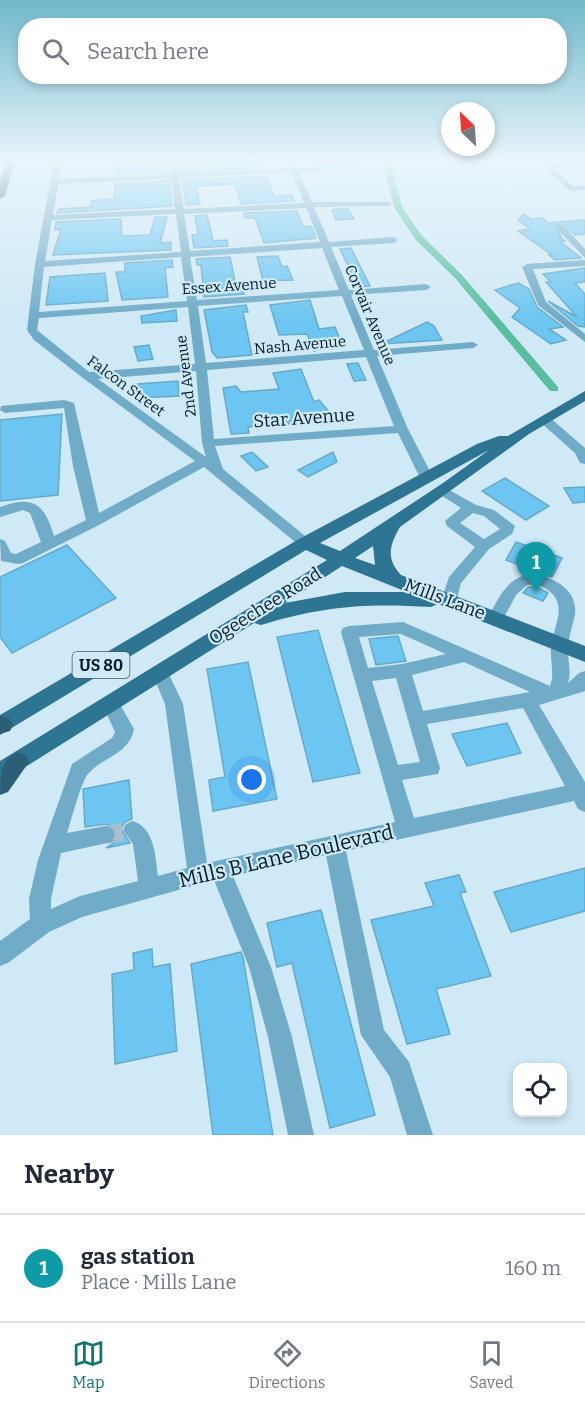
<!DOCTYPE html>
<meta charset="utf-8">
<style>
body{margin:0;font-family:Bitter,serif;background:#f6f6f7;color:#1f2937}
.controls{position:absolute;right:18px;bottom:18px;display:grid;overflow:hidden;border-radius:12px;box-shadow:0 3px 9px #0003}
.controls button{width:54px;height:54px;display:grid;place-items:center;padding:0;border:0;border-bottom:2px solid #e0e1e3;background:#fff;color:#1f2937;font:30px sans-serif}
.compass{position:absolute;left:441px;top:102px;width:54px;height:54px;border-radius:50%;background:#fff;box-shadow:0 3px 9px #0003;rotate:335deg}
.you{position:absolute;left:252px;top:780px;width:21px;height:21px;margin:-15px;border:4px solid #fff;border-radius:50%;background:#1a73e8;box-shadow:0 0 0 9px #1a73e833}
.badge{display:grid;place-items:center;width:39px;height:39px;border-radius:50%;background:#0f766e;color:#fff;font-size:20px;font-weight:700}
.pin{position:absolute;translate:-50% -50px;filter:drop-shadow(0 2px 3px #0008)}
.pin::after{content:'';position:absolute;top:32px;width:21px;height:18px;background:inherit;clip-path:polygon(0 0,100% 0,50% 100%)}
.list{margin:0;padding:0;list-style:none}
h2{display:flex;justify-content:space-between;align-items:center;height:78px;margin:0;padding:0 24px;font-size:26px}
h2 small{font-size:20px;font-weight:400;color:#747a83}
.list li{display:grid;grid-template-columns:39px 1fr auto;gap:18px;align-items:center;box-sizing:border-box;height:108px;padding:0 24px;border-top:2px solid #e0e1e3}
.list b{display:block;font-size:22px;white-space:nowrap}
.list p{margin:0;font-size:20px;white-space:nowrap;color:#747a83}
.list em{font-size:20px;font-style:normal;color:#747a83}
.icon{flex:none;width:33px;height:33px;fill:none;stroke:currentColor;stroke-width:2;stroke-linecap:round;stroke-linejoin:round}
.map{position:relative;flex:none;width:585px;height:1135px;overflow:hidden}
.search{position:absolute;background:#fff;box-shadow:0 3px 9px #0003;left:18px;right:18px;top:18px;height:66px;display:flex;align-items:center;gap:15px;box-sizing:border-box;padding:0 21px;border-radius:24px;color:#747a83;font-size:22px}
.sheet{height:186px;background:#fff}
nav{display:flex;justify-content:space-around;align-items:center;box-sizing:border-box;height:84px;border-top:2px solid #e0e1e3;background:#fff;font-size:16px;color:#747a83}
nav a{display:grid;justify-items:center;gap:3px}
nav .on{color:#0f766e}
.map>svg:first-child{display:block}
</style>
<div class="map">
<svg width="585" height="1135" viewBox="0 0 585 1135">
<rect width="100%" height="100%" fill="#cfe9f6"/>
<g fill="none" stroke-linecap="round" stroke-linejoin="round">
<polygon fill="#59be9f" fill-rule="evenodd" points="382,162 390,162 403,209 422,236 461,274 558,387 558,391 550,391 455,278 416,240 395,209"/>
</g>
<g fill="#6cc6f1" stroke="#67a9c9" stroke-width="1.5">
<polygon points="229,162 261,163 263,167 180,172 179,163"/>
<polygon points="167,164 168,172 116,174 116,167"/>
<polygon points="266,176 274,196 292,195 294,201 241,204 235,184 196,186 200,204 186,205 182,180"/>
<polygon points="169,181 172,206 57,213 59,209 92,207 91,201 114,199 115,184"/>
<polygon points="337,209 348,209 354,219 336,220 332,210"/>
<polygon points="297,211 303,227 311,226 316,238 264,243 255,218 245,218 244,213"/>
<polygon points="523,214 531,219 543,218 547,223 585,220 585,234 575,235 564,224 556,226 561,236 558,236 565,241 561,242 581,258 555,260 549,255 552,255 518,231 530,229 518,220"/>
<polygon points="207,215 213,241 227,240 228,246 194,248 192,235 198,234 195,216"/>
<polygon points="155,217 167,217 160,243 171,242 171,250 53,255 61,229 55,230 56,222 121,219 122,236 150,235"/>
<polygon points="351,248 370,286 358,287 340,249"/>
<polygon points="278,256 282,267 287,266 293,280 263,281 257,257"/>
<polygon points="230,257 235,282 242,282 244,294 204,297 201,265 197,265 196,259"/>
<polygon points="172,260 173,267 165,268 168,297 122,300 116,272 125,272 125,263"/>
<polygon points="585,268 585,282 575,283 585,294 585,327 578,326 548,301 577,317 546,282 551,282 543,274"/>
<polygon points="105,273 108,301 46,305 50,277"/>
<polygon points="518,283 529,289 537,307 563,327 549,329 566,340 551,344 512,317 520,308 495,290"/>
<polygon points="310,300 319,329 335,327 341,342 314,351 307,334 279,335 270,305"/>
<polygon points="246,305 248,312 243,312 252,355 217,358 212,352 204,310"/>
<polygon points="176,310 177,321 142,323 141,316"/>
<polygon points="427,322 434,326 442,340 381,344"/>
<polygon points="149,345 153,359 138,361 134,347"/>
<polygon points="358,363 366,380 354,381 347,364"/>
<polygon points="301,369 314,402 319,400 336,420 248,427 249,433 231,434 223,388 236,386 241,392 279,389 273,373"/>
<polygon points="178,381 179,396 139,398 138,384"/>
<polygon points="62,414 58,495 0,501 0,420"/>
<polygon points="252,452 268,467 256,471 241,456"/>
<polygon points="333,452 337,462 308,477 298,470"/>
<polygon points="505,478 549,506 526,520 482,491"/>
<polygon points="585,487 585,502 573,503 564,488"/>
<polygon points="516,542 562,558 552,577 506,560"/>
<polygon points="67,545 116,598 12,653 0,637 0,577"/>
<polygon points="528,587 539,588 548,593 543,601 523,593"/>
<polygon points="318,630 360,773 313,782 277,637"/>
<polygon points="398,636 406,661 376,665 369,639"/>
<polygon points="248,662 277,799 213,811 209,780 225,777 207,669"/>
<polygon points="507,723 521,753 467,766 452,734"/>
<polygon points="129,780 132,819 125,822 121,829 130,843 106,848 114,843 117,834 114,827 106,824 85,827 83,789"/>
<polygon points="585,868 585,911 511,932 494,892"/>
<polygon points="459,875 466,892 460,893 491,976 436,989 450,1034 407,1044 371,920 434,906 425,883"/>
<polygon points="321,910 375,1115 330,1128 292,963 277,967 267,923"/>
<polygon points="152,949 153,967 170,964 177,1051 115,1064 112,974 134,970 133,953"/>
<polygon points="241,952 243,957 273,1135 213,1135 191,964"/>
</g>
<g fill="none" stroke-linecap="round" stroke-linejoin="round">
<polyline stroke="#a6c0cd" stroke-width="18" stroke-dasharray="18 9" stroke-linecap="butt" points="105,835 133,830"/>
<g fill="#70abc8" fill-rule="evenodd">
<path d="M54 162H62L59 179 171 174 169 162H177L178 174 290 168 287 162H295L297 168 358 165 355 169 299 172 312 202H388L392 204 388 206 314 207 329 242 394 237 398 240 394 243 331 247 349 290 426 284 431 287 426 290 351 295 374 350 473 342 478 345 473 348 377 356 408 429 433 477 431 480H421L398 433 215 446 223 469 310 540 312 543 310 546H300L204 467 99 525 23 563 18 564 1 561 0 539 5 541 11 553 16 554 41 542 30 513 23 510 0 517V507C33 495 44 503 54 536L86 520 73 466 64 408 5 413 0 410 1 406 64 400 74 403 99 513 195 461 83 378 34 340 27 330 35 264ZM292 172 304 203 184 209 179 178ZM171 179 175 209 53 215 58 184ZM306 208 320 242 190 251 184 214ZM176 214 181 252 45 261 52 220ZM322 248 339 290 197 300 190 257ZM181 257 187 301 39 312 44 267ZM342 296 364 350 206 363 198 306ZM188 307 195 364 89 372 37 330 39 318ZM366 357 394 426 214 439 207 370ZM196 371 202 443 206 457 98 379Z"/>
<polygon points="585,162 585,165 553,167 572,186 585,186 585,190 570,191 543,165 547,163"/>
<polygon points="558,226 564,226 585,249 585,258 558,230"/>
<polygon points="585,260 585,266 533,269 546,302 585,334 585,342 538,305 522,267 527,264"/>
<polygon points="544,415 548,416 585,448 585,464 580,463 575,453 540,422 538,419"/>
<path d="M444 487 476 505 494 510 515 526 512 534 489 549 461 583 455 605H443L441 601 449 577 475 547 447 526 445 521 461 508 439 494 437 491ZM473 513 484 516 500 529 484 539 460 523Z"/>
<path d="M531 574C552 576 578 589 575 614 573 625 569 635 568 646 567 659 572 671 568 683L579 673 585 671V691L539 705 585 782V812L578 809 574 801 346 851 384 1030 409 1062 433 1135H407L390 1077 361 1035 326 855 233 876 271 967 292 1037 314 1135H288L268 1037 249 967 214 880 82 917 49 932 8 963 0 966V941L30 919 29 899 38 860 70 770 72 764 112 738 115 732 102 704 105 699 111 697 117 699 134 729C129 755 102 757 88 774 81 782 71 821 67 833L105 826 112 828 115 835 112 842 61 853 51 899V909L80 896 138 881 133 844 123 830 126 824 133 821C155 829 155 855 158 876L187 868 165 704 152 673 154 668 160 666 166 668 183 704 207 863 395 822 341 632 343 628 349 626 403 622 550 686C555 673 550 662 551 648 552 629 569 606 549 591 543 586 536 584 527 585L516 595 501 623H489L487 619C499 598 506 578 531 574ZM401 634 446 654 402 664 368 668 359 637ZM464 662 530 692 423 711 412 675ZM396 678 420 762 398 765 372 681ZM523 708 565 786 414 818 402 780 438 774 440 768 427 724Z"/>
</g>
<path fill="#2e7493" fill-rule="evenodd" d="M585 391V401L529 434 400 527C389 546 386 559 401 575L585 646V662L438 604 431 607C366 603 323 606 261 625L254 623 0 783V761L327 560 306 550 0 735V715L299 539 477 444 499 436H508ZM489 450 443 483 340 551 320 543ZM373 546 375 565 355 558ZM342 566 407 592H345L285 603Z"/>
<g fill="#2c5e76" fill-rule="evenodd">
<polygon points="6,162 15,162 5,196 0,199 0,181"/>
<polygon points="0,716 10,719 13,725 10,731 0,734"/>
<path d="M18 752 26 755 29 762 8 792 0 795C0 777 0 760 18 752Z"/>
</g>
</g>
<linearGradient id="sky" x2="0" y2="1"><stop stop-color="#6fb8cb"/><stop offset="0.5" stop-color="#e9f5fb"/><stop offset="1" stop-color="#e9f5fb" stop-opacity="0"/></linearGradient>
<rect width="585" height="321" fill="url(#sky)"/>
<g text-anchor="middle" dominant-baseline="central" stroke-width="4.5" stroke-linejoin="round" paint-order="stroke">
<g font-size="15" fill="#021e2a" stroke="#cfe9f6">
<text transform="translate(229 286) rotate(-4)">Essex Avenue</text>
<text transform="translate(370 315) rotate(67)">Corvair Avenue</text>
<text transform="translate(300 345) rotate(-5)">Nash Avenue</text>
<text transform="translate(186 376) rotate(-97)">2nd Avenue</text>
<text transform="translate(126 386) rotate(36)">Falcon Street</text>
</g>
<rect fill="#cfe9f6" stroke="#405b67" stroke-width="1.5" x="72.5" y="652" width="57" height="26" rx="4.5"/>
<g font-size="16" font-weight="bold" fill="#021e2a">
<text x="101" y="665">US 80</text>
</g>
<g font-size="18" fill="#021e2a" stroke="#cfe9f6">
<text transform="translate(304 418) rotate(-4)">Star Avenue</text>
<text transform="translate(445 599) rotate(21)">Mills Lane</text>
<text transform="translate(265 606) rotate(-32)">Ogeechee Road</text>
</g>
<g font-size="21" fill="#021e2a" stroke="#cfe9f6">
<text transform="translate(286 856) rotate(-13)">Mills B Lane Boulevard</text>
</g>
</g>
</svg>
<div class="controls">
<button><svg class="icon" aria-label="locate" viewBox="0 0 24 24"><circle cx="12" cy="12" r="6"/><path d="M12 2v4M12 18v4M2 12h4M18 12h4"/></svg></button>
</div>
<svg class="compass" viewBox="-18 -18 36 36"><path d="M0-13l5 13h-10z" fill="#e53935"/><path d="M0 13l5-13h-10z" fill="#747a83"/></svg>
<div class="you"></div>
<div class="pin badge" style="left:536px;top:592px;background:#0f9aa8">1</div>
<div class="search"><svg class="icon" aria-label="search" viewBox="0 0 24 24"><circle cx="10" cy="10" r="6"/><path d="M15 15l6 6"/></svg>Search here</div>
</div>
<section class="sheet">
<h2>Nearby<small></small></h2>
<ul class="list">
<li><span class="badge" style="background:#0f9aa8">1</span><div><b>gas station</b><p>Place · Mills Lane</p></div><em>160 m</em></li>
</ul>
</section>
<nav>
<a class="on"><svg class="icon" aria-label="map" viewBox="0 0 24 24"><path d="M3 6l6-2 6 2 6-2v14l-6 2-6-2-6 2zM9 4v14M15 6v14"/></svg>Map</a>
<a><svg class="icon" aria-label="directions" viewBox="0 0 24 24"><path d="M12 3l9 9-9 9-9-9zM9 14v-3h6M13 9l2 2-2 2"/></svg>Directions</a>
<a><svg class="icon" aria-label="saved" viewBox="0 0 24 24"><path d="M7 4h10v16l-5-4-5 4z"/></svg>Saved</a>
</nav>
